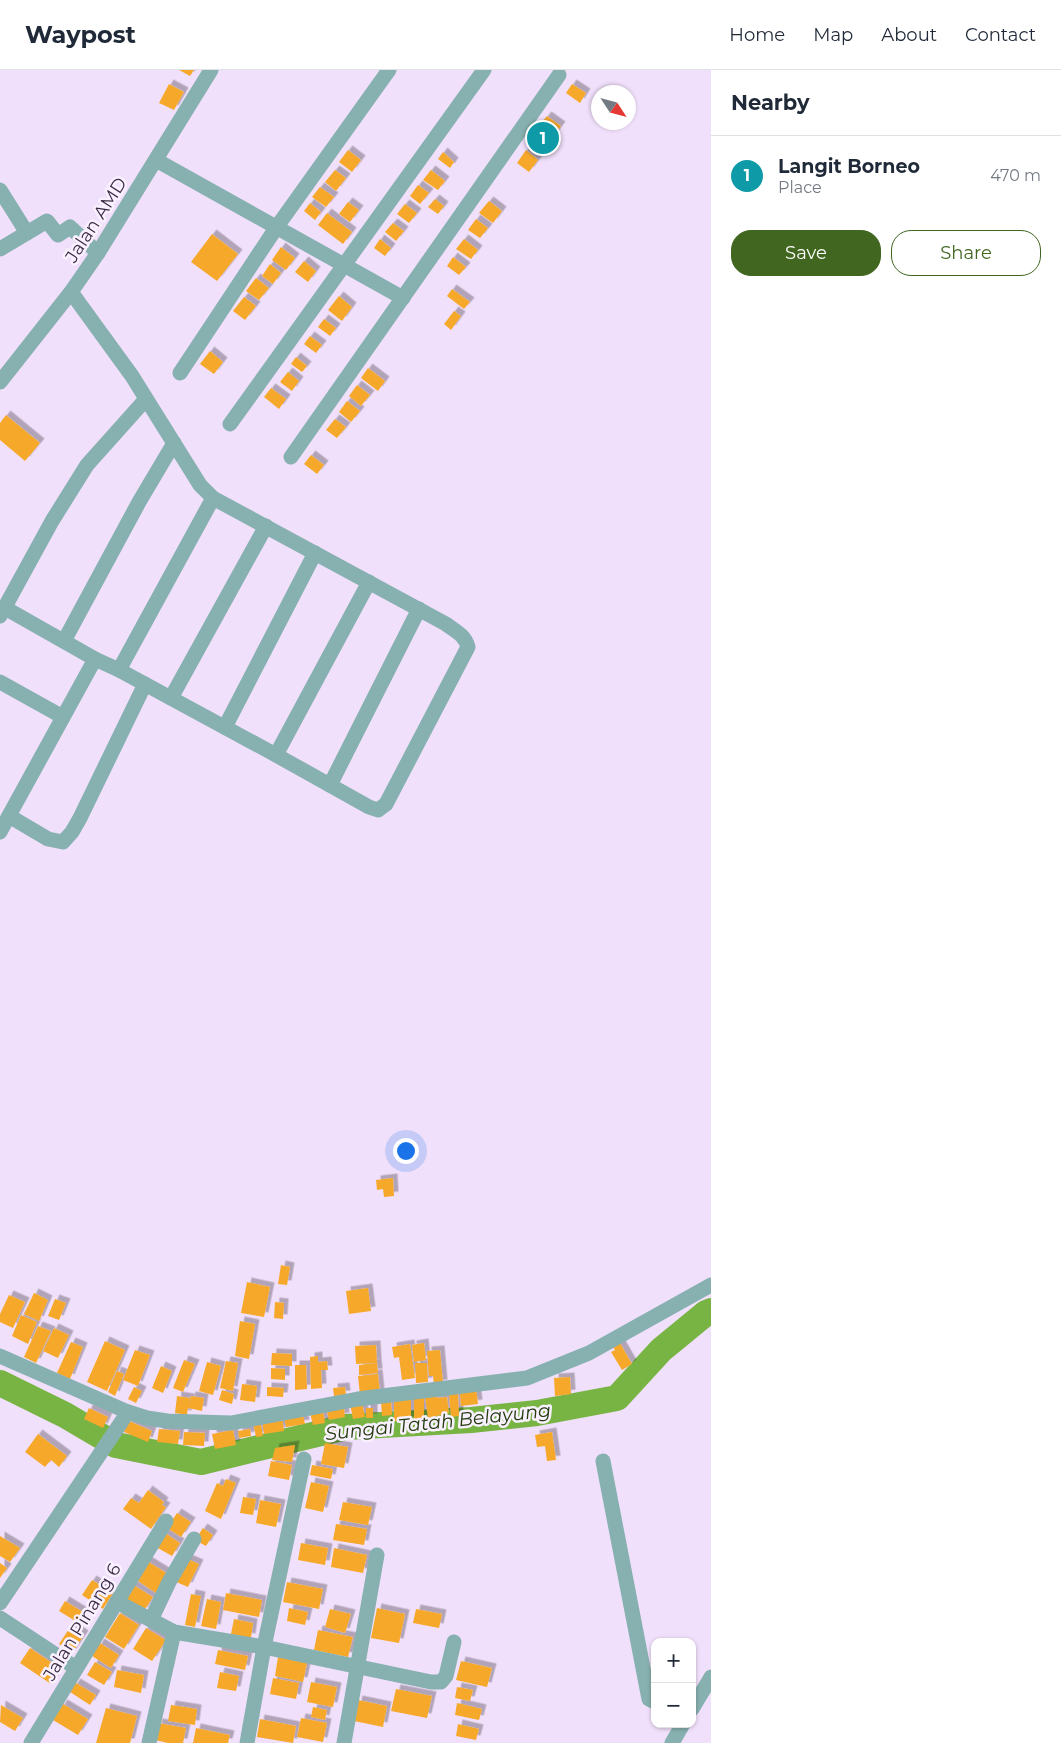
<!DOCTYPE html>
<meta charset="utf-8">
<style>
body{margin:0;font-family:Montserrat,sans-serif;background:#f6f6f7;color:#1f2937}
.controls{position:absolute;right:15px;bottom:15px;display:grid;overflow:hidden;border-radius:10px;box-shadow:0 1px 4px #0004}
.controls button{width:45px;height:45px;display:grid;place-items:center;padding:0;border:0;border-bottom:1px solid #e0e1e3;background:#fff;color:#1f2937;font:25px sans-serif}
.compass{position:absolute;left:591px;top:15px;width:45px;height:45px;border-radius:50%;background:#fff;box-shadow:0 1px 4px #0004;rotate:126deg}
.you{position:absolute;left:405px;top:1080px;width:18px;height:18px;margin:-12px;border:4px solid #fff;border-radius:50%;background:#1a73e8;box-shadow:0 0 0 8px #1a73e833}
.badge{display:grid;place-items:center;width:32px;height:32px;border-radius:50%;background:#40661f;color:#fff;font-size:16px;font-weight:700}
.pin{position:absolute;translate:-50% -50%;border:2px solid #fff;box-shadow:0 1px 5px #0006}
.list{margin:0;padding:0;list-style:none}
h2{display:flex;justify-content:space-between;align-items:center;height:65px;margin:0;padding:0 20px;font-size:21px}
h2 small{font-size:16px;font-weight:400;color:#747a83}
.list li{display:grid;grid-template-columns:32px 1fr auto;gap:15px;align-items:center;box-sizing:border-box;height:80px;padding:0 20px;border-top:1px solid #e0e1e3}
.list b{display:block;font-size:19px;white-space:nowrap}
.list p{margin:0;font-size:16px;white-space:nowrap;color:#747a83}
.list em{font-size:16px;font-style:normal;color:#747a83}
.actions{display:flex;gap:10px;padding:15px 20px}
.actions a{flex:1;padding:11px 0;border:1px solid #40661f;border-radius:20px;text-align:center;font-size:18px;color:#40661f}
.actions .main{background:#40661f;color:#fff}
.map{position:relative;flex:none;width:711px;height:1673px;overflow:hidden}
header{display:flex;align-items:center;gap:30px;box-sizing:border-box;height:70px;padding:0 25px;background:#fff;border-bottom:1px solid #e0e1e3}
header strong{font-size:24px}
nav{display:flex;gap:28px;margin-inline-start:auto;font-size:18px}
main{display:flex}
aside{flex:1;background:#fff}
.map>svg:first-child{display:block}
</style>
<header>
<strong>Waypost</strong>
<nav><a>Home</a><a>Map</a><a>About</a><a>Contact</a></nav>
</header>
<main>
<div class="map">
<svg width="711" height="1673" viewBox="0 0 711 1673">
<defs>
<filter id="shadow"><feDropShadow dx="4.5" dy="-4.5" stdDeviation="0" flood-color="#0004"/></filter>
</defs>
<rect width="100%" height="100%" fill="#f1e0fb"/>
<g fill="none" stroke-linecap="round" stroke-linejoin="round">
<polyline stroke="#78b444" stroke-width="26" points="0,1313 65,1345 116,1375 201,1392 346,1357 471,1350 537,1343 617,1328 661,1280 706,1243 711,1241"/>
</g>
<g fill="#f6a82a" filter="url(#shadow)">
<polygon points="179,0 194,0 190,6"/>
<polygon points="169,14 184,22 174,40 159,33"/>
<polygon points="572,14 586,23 580,33 566,23"/>
<polygon points="547,46 561,56 553,67 539,56"/>
<polygon points="538,59 553,70 548,77 532,66"/>
<polygon points="537,70 547,78 542,85 532,76"/>
<polygon points="348,80 361,90 352,102 339,92"/>
<polygon points="526,80 538,90 529,102 517,93"/>
<polygon points="443,82 454,92 450,98 438,89"/>
<polygon points="335,100 346,108 336,121 325,112"/>
<polygon points="431,100 445,111 438,120 423,110"/>
<polygon points="418,115 429,123 420,134 410,126"/>
<polygon points="320,117 334,127 326,137 312,127"/>
<polygon points="435,129 444,136 438,144 428,137"/>
<polygon points="489,131 502,141 493,153 479,143"/>
<polygon points="348,132 359,140 350,152 339,144"/>
<polygon points="310,133 321,142 315,150 304,141"/>
<polygon points="405,134 417,143 409,153 397,144"/>
<polygon points="327,143 352,162 343,174 318,155"/>
<polygon points="476,149 488,158 480,168 468,160"/>
<polygon points="393,153 404,161 396,171 385,162"/>
<polygon points="212,164 238,184 217,211 191,192"/>
<polygon points="380,169 391,178 385,186 374,178"/>
<polygon points="464,169 478,180 471,189 456,179"/>
<polygon points="281,177 295,188 286,200 272,190"/>
<polygon points="453,187 466,197 459,205 447,196"/>
<polygon points="304,191 316,201 308,212 295,202"/>
<polygon points="270,194 281,203 273,214 262,206"/>
<polygon points="256,208 269,218 259,230 246,221"/>
<polygon points="452,219 470,232 464,239 447,226"/>
<polygon points="339,226 352,237 342,251 328,240"/>
<polygon points="244,227 256,236 245,250 233,241"/>
<polygon points="454,241 461,246 451,260 444,254"/>
<polygon points="324,249 336,258 330,266 318,257"/>
<polygon points="310,266 322,275 316,283 304,274"/>
<polygon points="210,281 223,292 214,304 200,294"/>
<polygon points="296,287 307,296 302,302 291,294"/>
<polygon points="368,298 385,311 378,321 361,308"/>
<polygon points="288,302 299,311 292,321 280,312"/>
<polygon points="357,315 370,325 361,336 349,326"/>
<polygon points="271,318 286,329 279,339 264,327"/>
<polygon points="347,331 360,341 351,352 339,342"/>
<polygon points="6,345 40,373 25,391 0,370 0,353"/>
<polygon points="335,349 346,357 337,368 326,360"/>
<polygon points="311,385 324,395 317,404 304,394"/>
<polygon points="393,1108 394,1126 384,1127 383,1119 377,1120 376,1110"/>
<polygon points="281,1195 290,1197 287,1215 278,1214"/>
<polygon points="247,1212 270,1217 264,1247 241,1243"/>
<polygon points="368,1218 371,1241 349,1244 346,1221"/>
<polygon points="34,1223 48,1230 39,1251 24,1244"/>
<polygon points="9,1225 25,1232 13,1258 0,1252 0,1244"/>
<polygon points="55,1229 66,1233 59,1250 48,1246"/>
<polygon points="275,1232 284,1233 283,1249 274,1248"/>
<polygon points="21,1245 37,1252 28,1274 12,1266"/>
<polygon points="240,1251 255,1254 249,1289 235,1286"/>
<polygon points="38,1256 51,1261 36,1293 24,1287"/>
<polygon points="54,1258 69,1265 58,1288 43,1281"/>
<polygon points="105,1271 125,1280 107,1321 87,1312"/>
<polygon points="71,1272 83,1277 70,1309 57,1303"/>
<polygon points="424,1273 426,1290 414,1292 412,1275"/>
<polygon points="620,1273 632,1294 622,1300 611,1282 615,1280 613,1277"/>
<polygon points="410,1274 415,1308 402,1310 399,1287 394,1288 392,1277"/>
<polygon points="376,1275 377,1293 356,1294 355,1276"/>
<polygon points="135,1280 150,1285 138,1316 123,1310"/>
<polygon points="440,1280 443,1314 434,1315 433,1306 429,1306 427,1281"/>
<polygon points="272,1283 292,1284 292,1296 271,1295"/>
<polygon points="318,1286 318,1292 327,1291 328,1300 321,1300 322,1318 311,1319 310,1287"/>
<polygon points="184,1290 195,1294 183,1322 173,1318"/>
<polygon points="226,1291 238,1293 233,1321 220,1318"/>
<polygon points="207,1292 221,1296 213,1325 199,1321"/>
<polygon points="377,1293 378,1303 359,1305 359,1295"/>
<polygon points="415,1293 427,1293 428,1312 416,1313"/>
<polygon points="295,1295 306,1295 307,1319 295,1320"/>
<polygon points="161,1296 172,1301 163,1323 152,1318"/>
<polygon points="271,1298 285,1299 285,1310 271,1309"/>
<polygon points="117,1301 124,1304 115,1326 108,1322"/>
<polygon points="378,1304 380,1323 360,1325 358,1306"/>
<polygon points="570,1307 571,1324 555,1326 554,1308"/>
<polygon points="242,1314 257,1316 255,1332 240,1330"/>
<polygon points="134,1317 142,1321 136,1333 128,1329"/>
<polygon points="267,1317 284,1318 283,1327 267,1326"/>
<polygon points="345,1317 346,1325 334,1326 333,1318"/>
<polygon points="476,1318 478,1334 461,1336 460,1323"/>
<polygon points="222,1320 234,1324 232,1334 219,1330"/>
<polygon points="458,1323 459,1346 451,1347 449,1324"/>
<polygon points="437,1324 437,1328 447,1327 449,1343 428,1348 425,1326"/>
<polygon points="177,1326 190,1328 189,1335 191,1326 204,1328 202,1341 188,1338 187,1345 175,1343"/>
<polygon points="424,1327 424,1350 414,1350 414,1328"/>
<polygon points="391,1330 392,1345 382,1346 381,1331"/>
<rect x="394" y="1330" width="17" height="21"/>
<polygon points="363,1333 363,1338 362,1338 363,1338 365,1347 353,1349 350,1334"/>
<polygon points="89,1338 108,1347 103,1358 84,1349"/>
<polygon points="344,1338 345,1347 329,1350 327,1341"/>
<rect x="366" y="1338" width="7" height="10"/>
<polygon points="323,1340 325,1353 313,1355 310,1343"/>
<polygon points="302,1341 305,1354 286,1357 284,1345"/>
<polygon points="282,1346 284,1361 264,1364 262,1349"/>
<polygon points="129,1351 152,1361 148,1372 124,1362"/>
<polygon points="260,1351 263,1366 256,1367 253,1352"/>
<polygon points="159,1359 180,1361 178,1374 157,1372"/>
<polygon points="250,1359 251,1366 239,1368 238,1361"/>
<polygon points="233,1360 236,1375 215,1379 212,1364"/>
<polygon points="184,1362 205,1363 204,1376 183,1375"/>
<polygon points="552,1362 556,1390 547,1391 545,1376 537,1377 535,1365"/>
<polygon points="38,1364 67,1386 59,1397 51,1390 45,1397 25,1382"/>
<polygon points="325,1373 348,1377 344,1398 321,1394"/>
<polygon points="295,1375 292,1392 272,1390 275,1378"/>
<polygon points="271,1391 292,1395 289,1410 268,1406"/>
<polygon points="312,1395 333,1399 331,1409 310,1405"/>
<polygon points="226,1409 236,1413 221,1449 205,1441 217,1413 223,1416"/>
<polygon points="311,1412 329,1416 323,1442 305,1438"/>
<polygon points="148,1420 164,1432 162,1435 166,1437 151,1459 123,1439 131,1428 139,1433"/>
<polygon points="243,1427 256,1429 253,1445 240,1443"/>
<polygon points="260,1430 281,1434 276,1457 256,1453"/>
<polygon points="343,1432 372,1437 368,1455 339,1450"/>
<polygon points="177,1443 191,1452 181,1467 167,1458"/>
<polygon points="336,1454 367,1459 364,1475 333,1470"/>
<polygon points="203,1458 213,1465 206,1476 195,1470"/>
<polygon points="165,1463 180,1473 172,1486 156,1477"/>
<polygon points="0,1466 20,1478 10,1492 0,1486"/>
<polygon points="301,1473 328,1478 325,1495 298,1490"/>
<polygon points="334,1478 367,1485 363,1503 331,1497"/>
<polygon points="185,1488 199,1494 188,1517 174,1511"/>
<polygon points="147,1491 168,1504 156,1523 135,1509"/>
<polygon points="0,1493 7,1498 0,1508"/>
<polygon points="92,1510 113,1523 103,1539 82,1525"/>
<polygon points="287,1512 323,1519 319,1539 283,1532"/>
<polygon points="130,1513 153,1527 143,1542 121,1528"/>
<polygon points="226,1523 262,1530 259,1547 223,1540"/>
<polygon points="191,1524 201,1526 195,1557 185,1555"/>
<polygon points="207,1529 221,1532 216,1559 201,1556"/>
<polygon points="65,1531 83,1542 77,1552 59,1541"/>
<polygon points="289,1538 308,1542 305,1555 287,1551"/>
<polygon points="377,1538 405,1544 399,1573 371,1568"/>
<polygon points="330,1539 351,1544 345,1563 325,1557"/>
<polygon points="416,1539 442,1544 439,1558 413,1553"/>
<polygon points="120,1543 139,1555 124,1579 105,1567"/>
<polygon points="234,1549 253,1553 251,1568 231,1564"/>
<polygon points="71,1556 84,1565 72,1583 59,1574"/>
<polygon points="146,1558 166,1570 152,1591 133,1579"/>
<polygon points="318,1560 353,1567 348,1587 314,1580"/>
<polygon points="100,1573 119,1585 111,1598 92,1586"/>
<polygon points="30,1578 61,1599 51,1614 20,1593"/>
<polygon points="218,1580 248,1586 245,1600 215,1594"/>
<polygon points="278,1587 307,1593 303,1612 275,1606"/>
<polygon points="461,1591 492,1598 487,1617 456,1610"/>
<polygon points="95,1592 112,1602 104,1615 87,1605"/>
<polygon points="117,1600 144,1605 141,1623 114,1617"/>
<polygon points="220,1602 239,1606 236,1621 217,1618"/>
<polygon points="273,1608 299,1613 296,1629 270,1624"/>
<polygon points="311,1612 337,1617 333,1637 307,1632"/>
<polygon points="76,1613 96,1625 90,1635 70,1622"/>
<polygon points="457,1617 473,1620 470,1631 455,1628"/>
<polygon points="396,1619 432,1626 427,1648 391,1641"/>
<polygon points="358,1630 387,1636 383,1657 354,1651"/>
<polygon points="457,1633 482,1639 479,1650 455,1645"/>
<polygon points="63,1634 88,1649 78,1665 53,1650"/>
<polygon points="1,1635 23,1648 15,1661 0,1652"/>
<polygon points="171,1635 197,1639 195,1655 168,1651"/>
<polygon points="313,1637 327,1640 325,1650 311,1647"/>
<polygon points="106,1638 137,1646 130,1673 96,1673"/>
<polygon points="301,1648 327,1653 323,1672 297,1667"/>
<polygon points="260,1649 296,1656 293,1673 257,1667"/>
<polygon points="158,1653 186,1658 183,1673 168,1673 155,1670"/>
<polygon points="458,1654 479,1659 476,1670 456,1666"/>
<polygon points="196,1658 230,1665 228,1673 193,1673"/>
</g>
<g fill="none" stroke-linecap="round" stroke-linejoin="round">
<g stroke="#87b1b0" stroke-width="15">
<polyline points="156,90 403,228"/>
<polyline points="0,120 27,163"/>
<polyline points="0,179 47,151 58,165 70,157 98,183"/>
<polyline points="180,303 276,158 389,0"/>
<polyline points="0,312 71,222 98,183 211,0"/>
<polyline points="230,354 484,0"/>
<polyline points="291,387 559,5"/>
<path d="M5 538 95 589 119 600 276 685 369 737 378 740 386 734 468 577C465 565 455 561 446 554L213 428 200 415 132 306 71 222"/>
<polyline points="0,546 52,451 87,395 146,329"/>
<polyline points="64,571 139,432 174,373"/>
<polyline points="119,600 213,428"/>
<polyline points="0,612 63,647"/>
<polyline points="171,628 266,456"/>
<polyline points="225,657 315,483"/>
<polyline points="276,685 369,512"/>
<polyline points="330,715 419,539"/>
<polyline points="9,746 48,769 63,772 72,762 80,748 145,614"/>
<polyline points="0,762 95,589"/>
<polyline points="0,1286 128,1342 147,1348 167,1351 231,1353 358,1329 527,1308 589,1283 711,1215"/>
<polyline points="603,1391 649,1629 655,1632"/>
<polyline points="117,1532 174,1562 264,1577 431,1612 441,1612 446,1606 454,1572"/>
<polyline points="0,1533 128,1342"/>
<polyline points="0,1548 76,1598"/>
<polyline points="151,1550 169,1512 194,1469"/>
<polyline points="692,1639 711,1607"/>
<polyline points="31,1673 166,1451"/>
<polyline points="149,1673 174,1562"/>
<polyline points="247,1673 264,1577 304,1389"/>
<polyline points="344,1673 377,1485"/>
<polyline points="672,1673 683,1654"/>
</g>
</g>
<g text-anchor="middle" dominant-baseline="central" stroke-width="5" stroke-linejoin="round" paint-order="stroke">
<g font-size="18" fill="#3c2b45" stroke="#f9f1ff">
<text transform="translate(96 150) rotate(-57)">Jalan AMD</text>
<text transform="translate(82 1552) rotate(-59)">Jalan Pinang 6</text>
</g>
<g font-size="19" font-style="italic" fill="#243c0f" stroke="#f9f1ff">
<text transform="translate(438 1352) rotate(-6)">Sungai Tatah Belayung</text>
</g>
</g>
</svg>
<div class="controls">
<button>+</button>
<button>−</button>
</div>
<svg class="compass" viewBox="-18 -18 36 36"><path d="M0-13l5 13h-10z" fill="#e53935"/><path d="M0 13l5-13h-10z" fill="#747a83"/></svg>
<div class="you"></div>
<div class="pin badge" style="left:543px;top:68px;background:#0f9aa8">1</div>
</div>
<aside>
<h2>Nearby<small></small></h2>
<ul class="list">
<li><span class="badge" style="background:#0f9aa8">1</span><div><b>Langit Borneo</b><p>Place</p></div><em>470 m</em></li>
</ul>
<div class="actions"><a class="main">Save</a><a>Share</a></div>
</aside>
</main>
